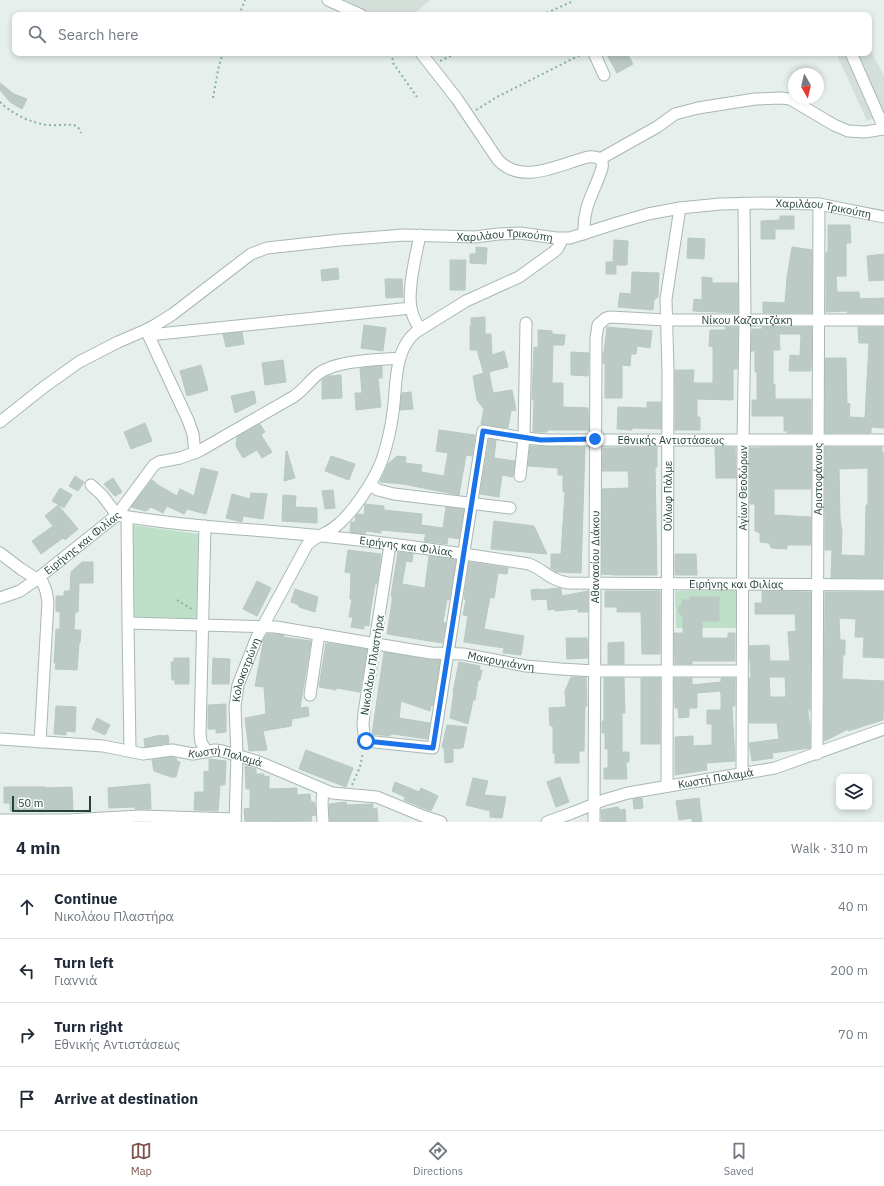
<!DOCTYPE html>
<meta charset="utf-8">
<style>
body{margin:0;font-family:"IBM Plex Sans",sans-serif;background:#f6f6f7;color:#1f2937}
.controls{position:absolute;right:12px;bottom:12px;display:grid;overflow:hidden;border-radius:8px;box-shadow:0 2px 6px #0003}
.controls button{width:36px;height:36px;display:grid;place-items:center;padding:0;border:0;border-bottom:1px solid #e0e1e3;background:#fff;color:#1f2937;font:20px sans-serif}
.compass{position:absolute;left:788px;top:68px;width:36px;height:36px;border-radius:50%;background:#fff;box-shadow:0 2px 6px #0003;rotate:172deg}
.scale{position:absolute;left:12px;bottom:10px;width:79px;box-sizing:border-box;padding-left:4px;border:2px solid #24423a;border-top:0;font-size:11px;line-height:14px;white-space:nowrap;color:#24423a;-webkit-text-stroke:3px #f7fbf9;paint-order:stroke}
.stop{position:absolute;width:12px;height:12px;margin:-9px;border:3px solid #1a73e8;border-radius:50%;background:#fff}
.stop.end{background:#1a73e8;border-color:#fff;box-shadow:0 1px 4px #0008}
.list{margin:0;padding:0;list-style:none}
h2{display:flex;justify-content:space-between;align-items:center;height:52px;margin:0;padding:0 16px;font-size:17px}
h2 small{font-size:13px;font-weight:400;color:#747a83}
.list li{display:grid;grid-template-columns:26px 1fr auto;gap:12px;align-items:center;box-sizing:border-box;height:64px;padding:0 16px;border-top:1px solid #e0e1e3}
.list b{display:block;font-size:15px;white-space:nowrap}
.list p{margin:0;font-size:13px;white-space:nowrap;color:#747a83}
.list em{font-size:13px;font-style:normal;color:#747a83}
.icon{flex:none;width:22px;height:22px;fill:none;stroke:currentColor;stroke-width:2;stroke-linecap:round;stroke-linejoin:round}
.map{position:relative;flex:none;width:884px;height:822px;overflow:hidden}
.search{position:absolute;background:#fff;box-shadow:0 2px 6px #0003;left:12px;right:12px;top:12px;height:44px;display:flex;align-items:center;gap:10px;box-sizing:border-box;padding:0 14px;border-radius:8px;color:#747a83;font-size:15px}
.sheet{height:308px;background:#fff}
nav{display:flex;justify-content:space-around;align-items:center;box-sizing:border-box;height:56px;border-top:1px solid #e0e1e3;background:#fff;font-size:11px;color:#747a83}
nav a{display:grid;justify-items:center;gap:2px}
nav .on{color:#7f5249}
.map>svg:first-child{display:block}
</style>
<div class="map">
<svg width="884" height="822" viewBox="0 0 884 822">
<rect width="100%" height="100%" fill="#e6efeb"/>
<g fill="#d4dfda">
<polygon points="345,0 430,0 413,15 373,15"/>
<polygon points="869,47 884,76 884,114 867,121 836,53 869,53"/>
</g>
<g fill="#bfe0c8">
<polygon points="132,525 199,534 197,621 132,619"/>
<polygon points="737,590 738,628 676,628 675,591"/>
</g>
<g fill="#bbcac4" stroke="#b8c9c2" fill-rule="evenodd">
<polygon points="606,53 627,53 633,64 617,73"/>
<polygon points="0,83 14,94 27,99 22,109 10,102 0,90"/>
<polygon points="780,216 794,216 794,229 775,229 775,239 761,239 761,221 780,220"/>
<polygon points="828,225 850,225 851,243 846,243 846,276 836,276 837,292 859,292 860,299 884,298 884,313 847,313 847,311 826,312 826,252 828,252"/>
<polygon points="688,238 705,239 704,259 687,258"/>
<polygon points="614,240 628,241 627,265 616,265 616,274 606,274 606,262 613,262"/>
<polygon points="476,247 487,248 486,264 470,263 470,254 476,254"/>
<polygon points="792,247 812,250 812,313 763,313 763,302 785,303 787,278"/>
<polygon points="884,254 884,280 869,281 867,256"/>
<polygon points="450,260 466,260 465,290 450,290"/>
<polygon points="338,268 339,279 322,281 321,270"/>
<polygon points="632,272 659,273 658,297 654,300 653,310 618,307 620,293 631,294"/>
<polygon points="702,277 712,278 712,283 738,283 738,313 693,311 694,299 702,300"/>
<polygon points="385,279 402,279 403,297 386,298"/>
<polygon points="485,317 485,334 491,334 492,355 504,351 508,367 489,372 493,393 512,390 516,410 511,411 508,428 481,424 484,409 477,400 473,376 488,372 484,374 477,350 470,350 470,326 471,327 471,318"/>
<polygon points="364,325 386,328 383,351 361,348"/>
<polygon points="607,327 652,331 650,348 637,346 636,354 631,354 630,366 622,365 622,398 605,398 605,363 603,363 603,353 604,353"/>
<polygon points="725,327 738,327 737,369 733,369 733,400 697,399 697,417 700,417 700,430 675,430 675,370 694,370 693,383 713,383 713,347 709,346 710,330 726,330"/>
<polygon points="762,327 812,327 811,371 789,371 790,355 800,356 801,334 779,334 780,350 773,350 773,384 775,384 775,399 811,399 811,433 787,433 787,431 784,431 784,416 752,416 752,400 757,400 757,372 755,372 755,351 751,351 752,329 762,329"/>
<polygon points="858,327 884,327 884,428 871,427 871,433 825,433 825,358 846,358 847,403 850,404 849,417 865,418 869,343 859,343"/>
<polygon points="538,330 552,331 552,334 565,335 564,345 553,345 552,383 563,383 563,407 588,408 589,430 547,430 547,432 533,432 534,400 532,400 534,347 538,348"/>
<polygon points="242,332 244,344 226,347 223,334"/>
<polygon points="571,352 589,353 588,376 571,375"/>
<polygon points="283,360 286,382 265,385 262,363"/>
<polygon points="201,365 208,390 187,396 180,371"/>
<polygon points="382,366 382,378 378,378 381,407 356,410 355,393 362,393 360,368"/>
<polygon points="341,375 342,398 322,399 322,380 328,376"/>
<polygon points="254,391 256,403 235,413 231,396"/>
<polygon points="411,392 413,409 400,410 402,393"/>
<polygon points="647,402 661,402 661,429 632,428 632,430 617,429 618,407 647,408"/>
<polygon points="145,423 152,441 131,449 124,432"/>
<polygon points="260,424 265,432 261,435 272,452 262,458 257,450 243,458 236,446 237,437"/>
<polygon points="439,430 475,435 472,456 466,455 459,495 403,484 380,482 388,464 397,456 406,457 405,463 422,465 421,472 444,476 448,453 436,451"/>
<polygon points="489,439 496,440 494,458 515,461 513,477 502,475 499,497 480,494"/>
<polygon points="530,446 585,447 581,573 557,572 551,568 551,554 561,554 565,492 563,492 563,475 558,475 558,468 528,466"/>
<polygon points="657,447 657,467 655,467 657,575 616,575 602,574 602,489 629,488 628,471 602,471 603,448"/>
<polygon points="715,447 735,447 736,478 716,478"/>
<polygon points="787,447 811,447 811,489 774,489 774,515 811,517 811,545 787,545 787,549 771,548 769,543 760,542 760,533 755,531 755,504 750,504 750,448"/>
<path d="M825 447H882V453H884L883 578H831L832 550H825ZM868 468V505H866L865 556 841 555 842 532 840 518 839 469Z"/>
<polygon points="286,451 287,451 295,478 284,481"/>
<polygon points="331,456 355,464 349,480 325,471"/>
<polygon points="201,468 218,472 206,514 187,509 184,514 167,506 163,513 151,507 146,511 131,507 152,480 156,483 158,485 177,496 180,489 194,496"/>
<polygon points="75,476 84,482 78,491 69,486"/>
<polygon points="113,478 122,492 115,496 104,484"/>
<polygon points="60,488 72,495 64,508 52,501"/>
<polygon points="333,490 335,508 325,509 322,491"/>
<polygon points="251,493 267,494 263,519 243,516 242,522 226,518 232,494 250,499"/>
<polygon points="283,495 296,496 295,507 317,508 317,523 282,521"/>
<polygon points="365,504 384,506 384,510 422,514 421,525 443,528 446,507 464,509 459,539 448,537 447,544 424,541 426,534 381,530 381,533 366,531 365,534 350,532 351,522 355,522 356,516 358,514 364,515"/>
<polygon points="58,505 78,529 65,540 63,538 41,554 32,541 53,526 45,516"/>
<polygon points="494,521 534,526 547,554 491,549"/>
<polygon points="348,550 381,554 377,584 375,584 370,614 369,626 364,625 364,629 351,627 353,617 349,617 352,599 350,599 351,573 345,572"/>
<polygon points="398,552 413,554 412,562 406,561 402,584 425,588 429,556 456,560 450,597 449,600 447,599 443,622 446,623 442,643 387,634 392,602 392,596 391,596"/>
<polygon points="675,554 696,554 697,575 675,575"/>
<polygon points="82,562 93,562 93,583 79,583 78,612 75,612 74,630 81,630 80,643 79,643 77,670 55,669 56,663 54,663 56,629 60,629 60,612 56,611 56,596 64,596 64,591 70,591 71,572"/>
<polygon points="469,562 508,568 507,574 498,573 494,598 490,597 484,629 524,636 521,655 503,653 504,648 464,642 468,616 463,615 466,600 464,599"/>
<polygon points="257,581 271,588 257,616 243,609"/>
<polygon points="560,588 561,589 562,596 588,591 588,612 578,612 578,609 555,611 555,609 548,610 547,599 532,600 531,590 540,589 540,590"/>
<polygon points="295,589 318,597 315,612 299,607 299,605 291,602"/>
<polygon points="605,591 660,591 660,654 642,654 641,612 617,612 617,607 605,607"/>
<path d="M762 591 811 592 810 711 807 705 810 726V748L772 753 773 758 752 761 749 743 779 739 777 723H749V678H751L749 646 769 645 770 661H790L788 632 796 631 795 614H755V603H762ZM769 677H785L786 697H770Z"/>
<polygon points="825,592 884,592 884,658 863,657 864,637 855,637 856,619 839,618 840,640 845,640 845,655 843,655 842,679 884,681 883,720 848,731 848,729 825,741 824,738"/>
<polygon points="690,597 719,597 719,621 702,621 702,638 728,638 728,633 735,633 735,661 692,661 692,664 675,664 674,633 683,633 683,616 679,613 678,608 682,605 682,600 690,600"/>
<polygon points="267,634 275,634 284,635 283,637 311,641 300,708 308,707 309,716 292,719 291,726 263,731 267,750 249,751 245,718 266,714 264,687 255,686 264,638"/>
<polygon points="566,638 587,638 588,658 567,659"/>
<polygon points="624,642 624,664 608,664 608,643"/>
<polygon points="326,643 367,649 360,692 336,688 336,690 319,687"/>
<polygon points="384,652 430,660 440,660 433,706 431,705 430,711 401,701 399,718 430,723 427,739 393,734 390,735 390,736 372,734"/>
<polygon points="174,658 189,658 189,684 175,684 175,680 172,680 171,662 174,662"/>
<polygon points="213,658 230,659 229,684 212,684"/>
<polygon points="459,662 480,666 479,670 482,670 480,680 478,680 475,700 473,700 468,724 450,718 454,692 453,692"/>
<polygon points="571,677 586,677 587,706 585,706 584,751 579,751 579,763 555,763 555,753 553,753 553,726 550,726 549,708 566,707 565,691"/>
<polygon points="604,678 624,678 625,713 622,713 622,752 629,752 629,762 626,762 627,779 604,779 604,768 608,768 608,749 605,749 605,733 602,733 602,721 604,721"/>
<rect x="641" y="678" width="19" height="66"/>
<polygon points="674,678 692,678 692,685 721,682 721,678 735,678 735,706 732,706 735,761 706,763 707,770 675,775 675,737 693,736 693,746 712,745 712,724 707,724 707,710 721,710 721,694 720,691 697,693 697,708 689,708 689,717 679,718 678,708 675,708"/>
<polygon points="226,704 226,732 216,733 216,729 208,729 208,705"/>
<polygon points="56,706 76,707 75,732 66,731 66,735 54,734"/>
<polygon points="97,718 110,725 105,735 92,729"/>
<polygon points="447,725 467,727 463,748 461,747 460,749 453,748 453,762 445,763 444,748 442,747"/>
<polygon points="161,735 161,736 168,735 169,743 145,747 144,739"/>
<polygon points="306,750 353,768 346,787 299,769"/>
<polygon points="172,757 176,758 177,761 180,762 176,777 171,777 154,771 152,760"/>
<polygon points="209,759 226,761 225,785 220,785 218,811 194,810 195,792 204,792 204,771 209,772"/>
<polygon points="245,766 256,769 256,774 264,774 264,777 269,776 269,789 297,788 297,795 310,794 311,802 314,802 315,806 316,815 311,816 312,821 245,822 244,809 250,808 250,789 246,789"/>
<polygon points="560,777 569,802 556,807 547,782"/>
<polygon points="473,778 488,781 484,795 506,797 502,818 490,817 490,811 466,805"/>
<polygon points="395,782 419,792 421,788 438,796 431,811 404,800 405,797 392,791"/>
<polygon points="150,784 151,809 135,809 135,807 109,808 108,788"/>
<polygon points="4,787 46,787 46,788 72,787 73,811 10,811 10,803 4,803"/>
<polygon points="642,798 643,808 634,809 633,799"/>
<polygon points="699,798 702,822 692,822 692,818 679,820 676,801"/>
<polygon points="346,802 347,805 373,804 373,809 377,808 378,822 330,822 329,804"/>
<polygon points="618,807 620,810 625,809 626,822 602,822 601,810"/>
</g>
<g fill="none" stroke-linecap="round" stroke-linejoin="round">
<defs>
<g id="minor">
<polyline points="328,0 361,15"/>
<path d="M421 53 457 99 498 160C523 186 559 164 588 157 597 156 604 159 602 168 594 194 583 204 584 234"/>
<polyline points="594,53 604,75"/>
<polyline points="851,53 884,128"/>
<polyline points="600,159 657,127 675,114 698,108 755,99 781,98 790,99 834,125 848,131 865,132 884,129"/>
<path d="M420 235C416 255 406 294 412 312 413 318 417 324 420 329"/>
<polyline points="146,330 188,420 193,434 195,453"/>
<polyline points="149,335 411,308"/>
<path id="s1" d="M0 422 44 387 79 362 118 342 146 330 157 324 173 314 251 254 267 248 340 240 404 235 475 237 498 234 520 233 556 238H570L617 223 648 214 680 208 720 204 769 203 819 204 884 217"/>
<polyline points="520,476 524,438 526,323"/>
<polyline points="91,485 102,495 117,515"/>
<polyline points="370,485 378,490 394,494 510,508"/>
<path id="s2" d="M117 515C185 527 254 529 322 536 391 543 460 553 529 564 543 569 551 581 568 583L884 585"/>
<polyline points="127,517 128,623 130,751"/>
<polyline points="205,526 200,734 201,742 207,752"/>
<path id="s3" d="M390 545 364 713 363 725 365 741 433 748 483 431 524 438 547 440H884"/>
<polyline points="0,553 21,569 43,583 46,591 48,602 40,742"/>
<path id="s4" d="M0 598 20 591 37 579 117 515 154 465 159 462 180 458 199 451 293 397C303 391 309 381 318 374 336 360 377 360 399 358"/>
<path id="s5" d="M128 623 276 627 406 649 431 653 463 654 526 666 561 669 595 671H742"/>
<polyline points="310,695 319,634"/>
<path id="s6" d="M0 739 103 746 143 754 172 750 193 754 215 750 222 751 259 762 332 793 377 797 423 816 441 822"/>
<path id="s7" d="M817 754 819 204"/>
<path id="s8" d="M742 774 743 440 745 320 744 203"/>
<path id="s9" d="M667 786 668 370 666 299 680 208"/>
<polyline points="0,820 68,820 140,816 235,819"/>
<path id="s10" d="M235 822 237 754 235 707 238 685 257 637 307 545C315 536 326 534 335 527 353 513 374 481 382 460 387 445 391 428 393 412 397 386 393 351 416 332L466 301 519 277 555 251 558 248 562 239"/>
<polyline points="323,822 322,803 323,790"/>
<path id="s11" d="M547 822 572 813 604 800 628 793 775 768 884 729"/>
<path id="s12" d="M594 822 596 338 598 325 606 318 610 317 666 320H884"/>
</g>
</defs>
<use href="#minor" stroke="#a8b8b2" stroke-width="13"/>
<g stroke="#86b3a5" stroke-width="2" stroke-dasharray="2 3" stroke-linecap="butt">
<polyline points="239,15 245,0"/>
<polyline points="542,15 571,2"/>
<polyline points="392,53 393,63 417,97"/>
<polyline points="440,61 457,53"/>
<polyline points="213,98 219,65 223,53"/>
<path d="M0 102C12 114 31 123 48 125 57 126 65 124 74 125L78 127 81 133"/>
<polyline points="476,110 497,97 584,53"/>
<polyline points="177,600 193,610"/>
<polyline points="352,785 360,767 363,752"/>
</g>
<use href="#minor" stroke="#fff" stroke-width="11"/>
</g>
<g fill="none" stroke-linecap="round" stroke-linejoin="round">
<polyline stroke="#1a73e8" stroke-width="5" points="366,741 433,748 483,431 541,440 595,439"/>
</g>
<g text-anchor="middle" dominant-baseline="central" stroke-width="4" stroke-linejoin="round" paint-order="stroke">
<g font-size="11" fill="#24423a" stroke="#f7fbf9">
<text stroke="none"><textPath href="#s1" startOffset="883">Χαριλάου Τρικούπη</textPath></text>
<text stroke="none"><textPath href="#s1" startOffset="559">Χαριλάου Τρικούπη</textPath></text>
<text stroke="none"><textPath href="#s12" startOffset="649">Νίκου Καζαντζάκη</textPath></text>
<text stroke="none"><textPath href="#s3" startOffset="776">Εθνικής Αντιστάσεως</textPath></text>
<text stroke="none"><textPath href="#s7" startOffset="275">Αριστοφάνους</textPath></text>
<text stroke="none"><textPath href="#s8" startOffset="286">Αγίων Θεοδώρων</textPath></text>
<text stroke="none"><textPath href="#s9" startOffset="290">Ούλωφ Πάλμε</textPath></text>
<text stroke="none"><textPath href="#s4" startOffset="100">Ειρήνης και Φιλίας</textPath></text>
<text stroke="none"><textPath href="#s2" startOffset="291">Ειρήνης και Φιλίας</textPath></text>
<text stroke="none"><textPath href="#s12" startOffset="265">Αθανασίου Διάκου</textPath></text>
<text stroke="none"><textPath href="#s2" startOffset="627">Ειρήνης και Φιλίας</textPath></text>
<text stroke="none"><textPath href="#s5" startOffset="376">Μακρυγιάννη</textPath></text>
<text transform="translate(372 665) rotate(-81)">Νικολάου Πλαστήρα</text>
<text stroke="none"><textPath href="#s10" startOffset="154">Κολοκοτρώνη</textPath></text>
<text stroke="none"><textPath href="#s6" startOffset="228">Κωστή Παλαμά</textPath></text>
<text stroke="none"><textPath href="#s11" startOffset="175">Κωστή Παλαμά</textPath></text>
</g>
</g>
</svg>
<div class="controls">
<button><svg class="icon" aria-label="layers" viewBox="0 0 24 24"><path d="M12 4l9 5-9 5-9-5zM3 14l9 5 9-5"/></svg></button>
</div>
<svg class="compass" viewBox="-18 -18 36 36"><path d="M0-13l5 13h-10z" fill="#e53935"/><path d="M0 13l5-13h-10z" fill="#747a83"/></svg>
<div class="scale">50 m</div>
<div class="stop" style="left:366px;top:741px"></div>
<div class="stop end" style="left:595px;top:439px"></div>
<div class="search"><svg class="icon" aria-label="search" viewBox="0 0 24 24"><circle cx="10" cy="10" r="6"/><path d="M15 15l6 6"/></svg>Search here</div>
</div>
<section class="sheet">
<h2>4 min<small>Walk · 310 m</small></h2>
<ul class="list">
<li><svg class="icon" aria-label="ahead" viewBox="0 0 24 24"><path d="M12 20V5M6 11l6-6 6 6"/></svg><div><b>Continue</b><p>Νικολάου Πλαστήρα</p></div><em>40 m</em></li>
<li><svg class="icon" aria-label="left" viewBox="0 0 24 24"><path d="M17 20v-9H6M10 6l-5 5 5 5"/></svg><div><b>Turn left</b><p>Γιαννιά</p></div><em>200 m</em></li>
<li><svg class="icon" aria-label="right" viewBox="0 0 24 24"><path d="M7 20v-9h11M14 6l5 5-5 5"/></svg><div><b>Turn right</b><p>Εθνικής Αντιστάσεως</p></div><em>70 m</em></li>
<li><svg class="icon" aria-label="arrive" viewBox="0 0 24 24"><path d="M6 21V4h12l-3 4 3 4H6"/></svg><div><b>Arrive at destination</b></div></li>
</ul>
</section>
<nav>
<a class="on"><svg class="icon" aria-label="map" viewBox="0 0 24 24"><path d="M3 6l6-2 6 2 6-2v14l-6 2-6-2-6 2zM9 4v14M15 6v14"/></svg>Map</a>
<a><svg class="icon" aria-label="directions" viewBox="0 0 24 24"><path d="M12 3l9 9-9 9-9-9zM9 14v-3h6M13 9l2 2-2 2"/></svg>Directions</a>
<a><svg class="icon" aria-label="saved" viewBox="0 0 24 24"><path d="M7 4h10v16l-5-4-5 4z"/></svg>Saved</a>
</nav>
